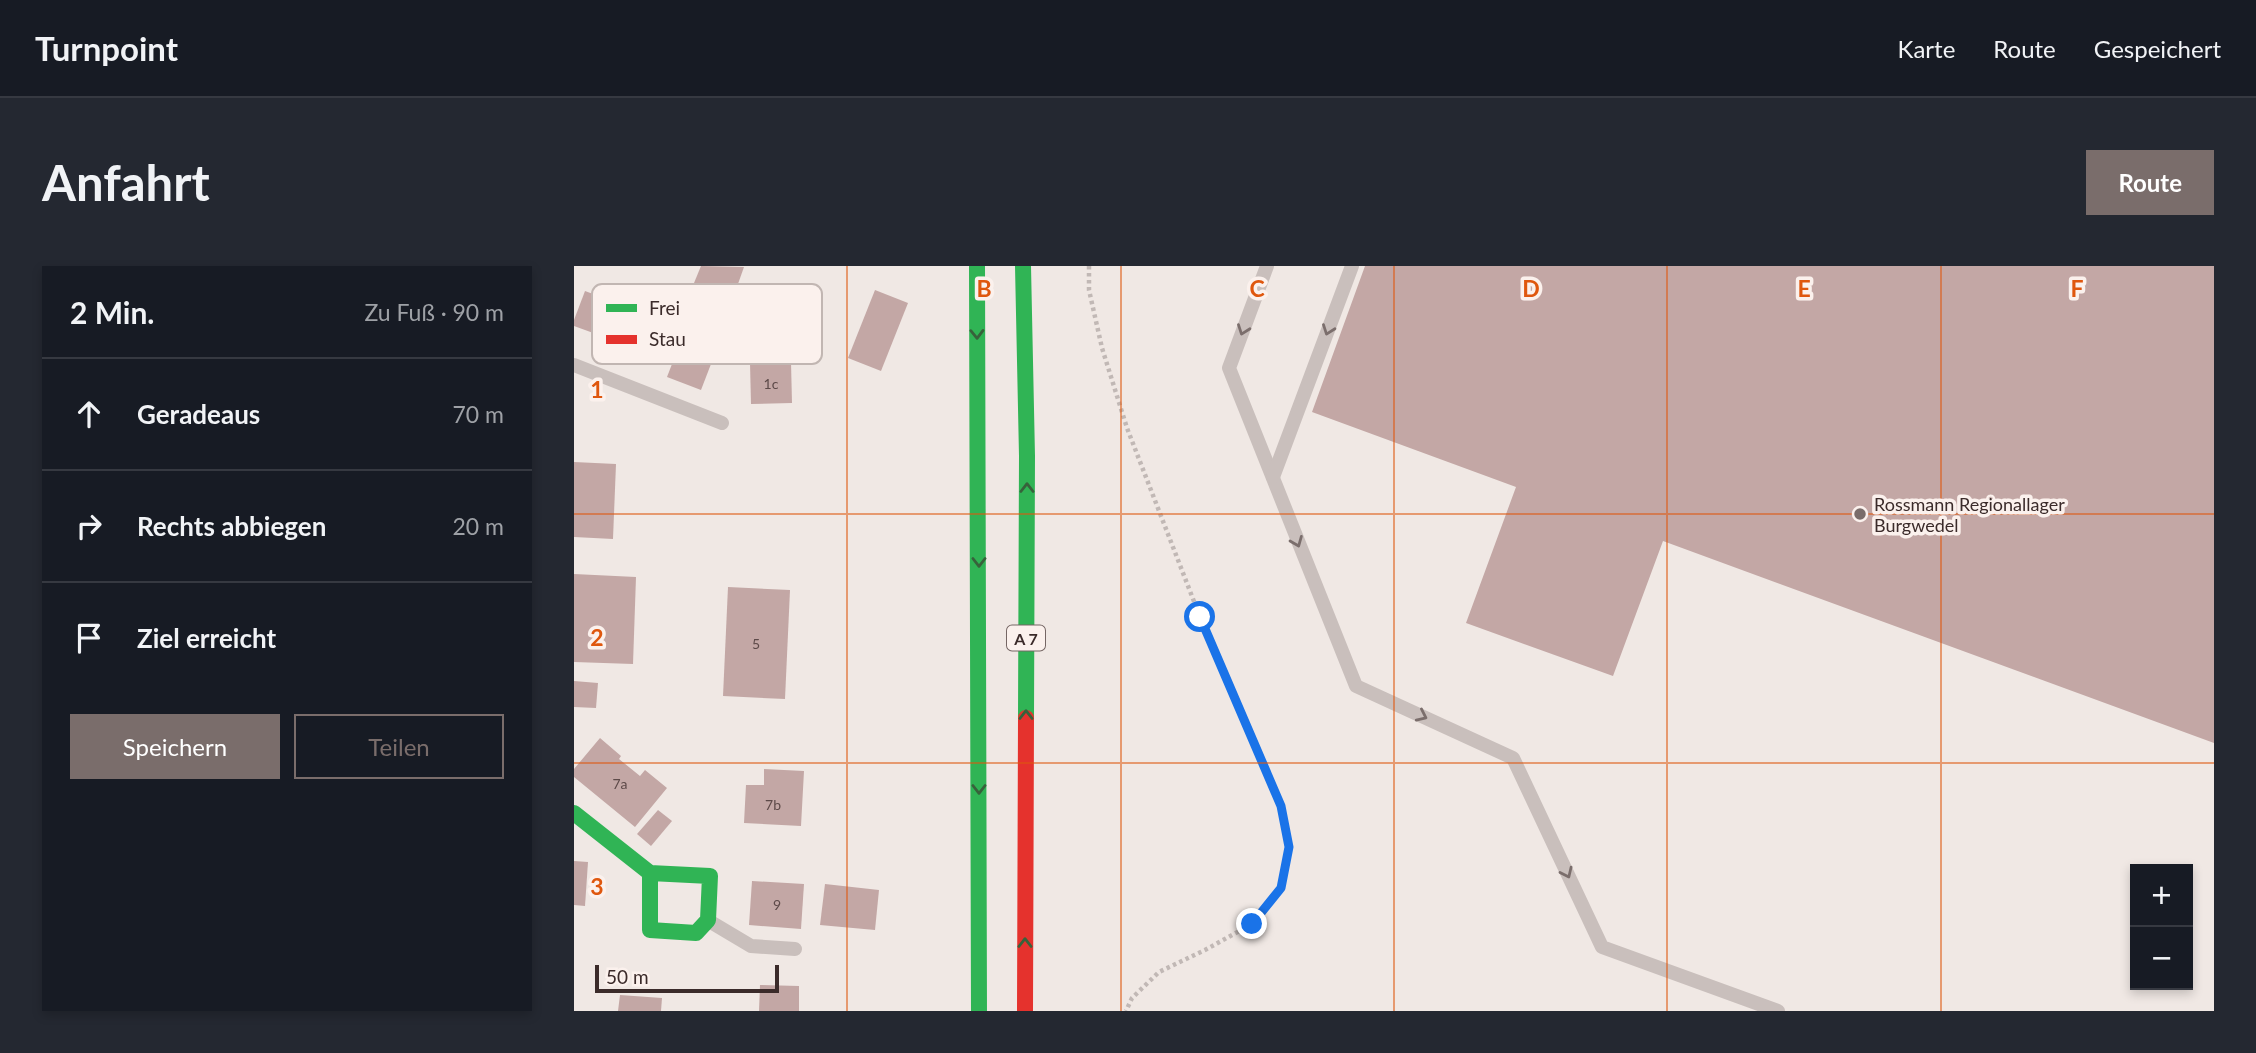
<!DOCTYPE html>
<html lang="de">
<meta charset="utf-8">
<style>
body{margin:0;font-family:Lato,sans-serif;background:#242831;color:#f1f3f6}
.controls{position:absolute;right:21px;bottom:21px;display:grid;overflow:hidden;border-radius:0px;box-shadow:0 4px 10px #0003}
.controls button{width:63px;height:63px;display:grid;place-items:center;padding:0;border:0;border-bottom:2px solid #363941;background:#171b24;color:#f1f3f6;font:35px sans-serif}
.scale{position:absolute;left:21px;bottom:18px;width:184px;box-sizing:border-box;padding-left:7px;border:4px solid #3b2b2a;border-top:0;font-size:19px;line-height:24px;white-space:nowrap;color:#3b2b2a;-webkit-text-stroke:5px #fbf1ed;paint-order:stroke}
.stop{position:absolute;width:21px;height:21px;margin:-16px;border:5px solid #1a73e8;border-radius:50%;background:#fff}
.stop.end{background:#1a73e8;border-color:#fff;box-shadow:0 2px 7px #0008}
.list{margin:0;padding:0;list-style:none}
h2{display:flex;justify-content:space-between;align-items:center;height:91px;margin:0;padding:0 28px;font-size:30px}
h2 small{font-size:23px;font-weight:400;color:#9ea1a6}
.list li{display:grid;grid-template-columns:46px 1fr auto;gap:21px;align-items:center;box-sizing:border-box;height:112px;padding:0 28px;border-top:2px solid #363941}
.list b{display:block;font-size:26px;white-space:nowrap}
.list em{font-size:23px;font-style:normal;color:#9ea1a6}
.actions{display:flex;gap:14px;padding:21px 28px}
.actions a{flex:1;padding:16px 0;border:2px solid #7a6d6b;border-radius:0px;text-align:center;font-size:24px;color:#7a6d6b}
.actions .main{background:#7a6d6b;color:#fff}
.icon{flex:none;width:38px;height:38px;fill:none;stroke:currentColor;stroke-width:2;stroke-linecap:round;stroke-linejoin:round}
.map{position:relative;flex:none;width:1640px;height:745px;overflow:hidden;border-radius:0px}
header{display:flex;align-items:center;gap:42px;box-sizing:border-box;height:98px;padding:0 35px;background:#171b24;border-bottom:2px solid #363941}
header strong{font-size:33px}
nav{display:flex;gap:38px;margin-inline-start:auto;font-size:24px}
.intro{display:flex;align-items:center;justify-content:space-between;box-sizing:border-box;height:168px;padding:0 42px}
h1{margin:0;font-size:49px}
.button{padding:18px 32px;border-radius:0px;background:#7a6d6b;color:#fff;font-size:24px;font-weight:700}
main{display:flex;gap:42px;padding:0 42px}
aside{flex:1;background:#171b24;border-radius:0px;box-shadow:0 4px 10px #0003}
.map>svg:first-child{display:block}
</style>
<header>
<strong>Turnpoint</strong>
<nav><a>Karte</a><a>Route</a><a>Gespeichert</a></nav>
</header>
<div class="intro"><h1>Anfahrt</h1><a class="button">Route</a></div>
<main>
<aside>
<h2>2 Min.<small>Zu Fuß · 90 m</small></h2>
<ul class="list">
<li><svg class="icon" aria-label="ahead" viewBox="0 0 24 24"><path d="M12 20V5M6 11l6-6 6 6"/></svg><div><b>Geradeaus</b></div><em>70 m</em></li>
<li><svg class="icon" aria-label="right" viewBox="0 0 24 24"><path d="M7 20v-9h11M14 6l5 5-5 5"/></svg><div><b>Rechts abbiegen</b></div><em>20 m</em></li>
<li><svg class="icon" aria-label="arrive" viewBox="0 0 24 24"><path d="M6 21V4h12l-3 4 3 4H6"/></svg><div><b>Ziel erreicht</b></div></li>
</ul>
<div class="actions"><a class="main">Speichern</a><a>Teilen</a></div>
</aside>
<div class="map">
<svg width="1640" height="745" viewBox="0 0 1640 745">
<rect width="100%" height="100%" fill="#f0e8e4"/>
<g fill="#c3a7a5">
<polygon points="127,0 170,1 159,32 120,17"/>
<polygon points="791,0 1640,0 1640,477 1089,275 1039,410 892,357 942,221 738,146"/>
<polygon points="301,24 334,37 307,105 274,92"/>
<polygon points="11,25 68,46 55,80 0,60 0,54"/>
<polygon points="108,72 142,85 127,124 93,111"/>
<polygon points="217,96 218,137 177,138 176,97"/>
<polygon points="0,196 42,198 39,273 0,271"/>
<polygon points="0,308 62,311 59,398 0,396"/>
<polygon points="154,321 216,324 211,433 149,430"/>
<polygon points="0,415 24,417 22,442 0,441"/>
<polygon points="26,472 47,490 45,493 66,510 71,504 93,522 61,561 0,511 0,503"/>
<polygon points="190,503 230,505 227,560 170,557 172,519 190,519"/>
<polygon points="84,544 98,555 77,580 63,568"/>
<polygon points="0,595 14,596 11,640 0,639"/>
<polygon points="178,615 230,618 227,663 175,659"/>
<polygon points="251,618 305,624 301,664 246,659"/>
<polygon points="186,719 225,720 225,745 185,745"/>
<polygon points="46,729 88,732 87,745 44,745"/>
</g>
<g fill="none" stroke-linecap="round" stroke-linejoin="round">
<polyline stroke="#c1b8b5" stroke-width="4.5" stroke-dasharray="3.5 3.5" stroke-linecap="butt" points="515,0 515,24 528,82 553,162 626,351 707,540 715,581 707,622 678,658 631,684 585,706 558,732 552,745"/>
<g stroke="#c9bfbc" stroke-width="14">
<polyline points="693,0 655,102 782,420 939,492 1028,681 1204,745"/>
<polyline points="0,99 148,157"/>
<polyline points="699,211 778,0"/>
<polyline points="135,655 177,680 221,683"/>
</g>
<g stroke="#30b455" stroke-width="16">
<polyline points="403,0 405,745"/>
<polyline points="449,0 453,190 452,452"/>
<polyline points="0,547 76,607 136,610 134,654 122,667 76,664 76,607"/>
</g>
<polyline stroke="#e5322d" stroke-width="16" points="451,745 452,452"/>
</g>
<defs><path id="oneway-chevron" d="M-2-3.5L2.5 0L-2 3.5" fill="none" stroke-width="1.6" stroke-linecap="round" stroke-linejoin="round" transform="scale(1.75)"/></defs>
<g stroke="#7b6e6c">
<use href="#oneway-chevron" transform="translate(669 64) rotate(110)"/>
<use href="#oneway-chevron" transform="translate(754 64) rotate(110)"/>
<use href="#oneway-chevron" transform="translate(723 276) rotate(68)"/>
<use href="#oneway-chevron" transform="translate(848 450) rotate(25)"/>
<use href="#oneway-chevron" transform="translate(993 607) rotate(65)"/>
</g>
<g stroke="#37623b">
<use href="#oneway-chevron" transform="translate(403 68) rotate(89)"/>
<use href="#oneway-chevron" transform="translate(453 222) rotate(-90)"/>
<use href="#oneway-chevron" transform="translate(405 296) rotate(90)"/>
<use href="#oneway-chevron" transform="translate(452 449) rotate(-90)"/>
<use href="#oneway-chevron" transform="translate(405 523) rotate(90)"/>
<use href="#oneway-chevron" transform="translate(451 677) rotate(-90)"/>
</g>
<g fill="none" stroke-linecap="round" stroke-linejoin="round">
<polyline stroke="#1a73e8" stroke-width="9" points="626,351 707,540 715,581 707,622 678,658"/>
</g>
<path fill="none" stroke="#df570e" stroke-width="2" stroke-opacity="0.55" d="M273 0V745M547 0V745M820 0V745M1093 0V745M1367 0V745M0 248H1640M0 497H1640"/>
<circle fill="#7a6d6b" stroke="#fbf1ed" stroke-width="2.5" cx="1286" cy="248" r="7"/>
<g text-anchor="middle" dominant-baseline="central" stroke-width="7" stroke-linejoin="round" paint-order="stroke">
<g font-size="14" fill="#5d4a49">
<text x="197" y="117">1c</text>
<text x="182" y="377">5</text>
<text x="46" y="517">7a</text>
<text x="199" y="538">7b</text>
<text x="203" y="638">9</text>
</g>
<rect fill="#fbf1ed" stroke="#756664" stroke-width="2" x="433" y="359.5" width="38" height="25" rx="5"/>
<g font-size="16" font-weight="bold" fill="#3b2b2a">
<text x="452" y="372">A 7</text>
</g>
<g font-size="18" fill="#3b2b2a" stroke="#fbf1ed" text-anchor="start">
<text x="1300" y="238">Rossmann Regionallager<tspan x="1300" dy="21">Burgwedel</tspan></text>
</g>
</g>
<rect x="18" y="18" width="230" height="80" rx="10" fill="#fbf1ed" stroke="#c1b6b2" stroke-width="2"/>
<rect x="32" y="38" width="31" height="8" fill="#30b455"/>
<rect x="32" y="69" width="31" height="9" fill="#e5322d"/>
<g font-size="19" fill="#3b2b2a">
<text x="75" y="49">Frei</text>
<text x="75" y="80">Stau</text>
</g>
<g font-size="23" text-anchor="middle" font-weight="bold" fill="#df570e" stroke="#fbf1ed" stroke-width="7" stroke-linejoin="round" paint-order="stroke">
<text x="410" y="31">B</text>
<text x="683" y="31">C</text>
<text x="957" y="31">D</text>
<text x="1230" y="31">E</text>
<text x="1503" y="31">F</text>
<text x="23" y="132">1</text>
<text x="23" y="380">2</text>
<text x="23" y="629">3</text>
</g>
</svg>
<div class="controls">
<button>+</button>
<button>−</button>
</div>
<div class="scale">50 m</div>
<div class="stop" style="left:626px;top:351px"></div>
<div class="stop end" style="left:678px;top:658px"></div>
</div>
</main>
